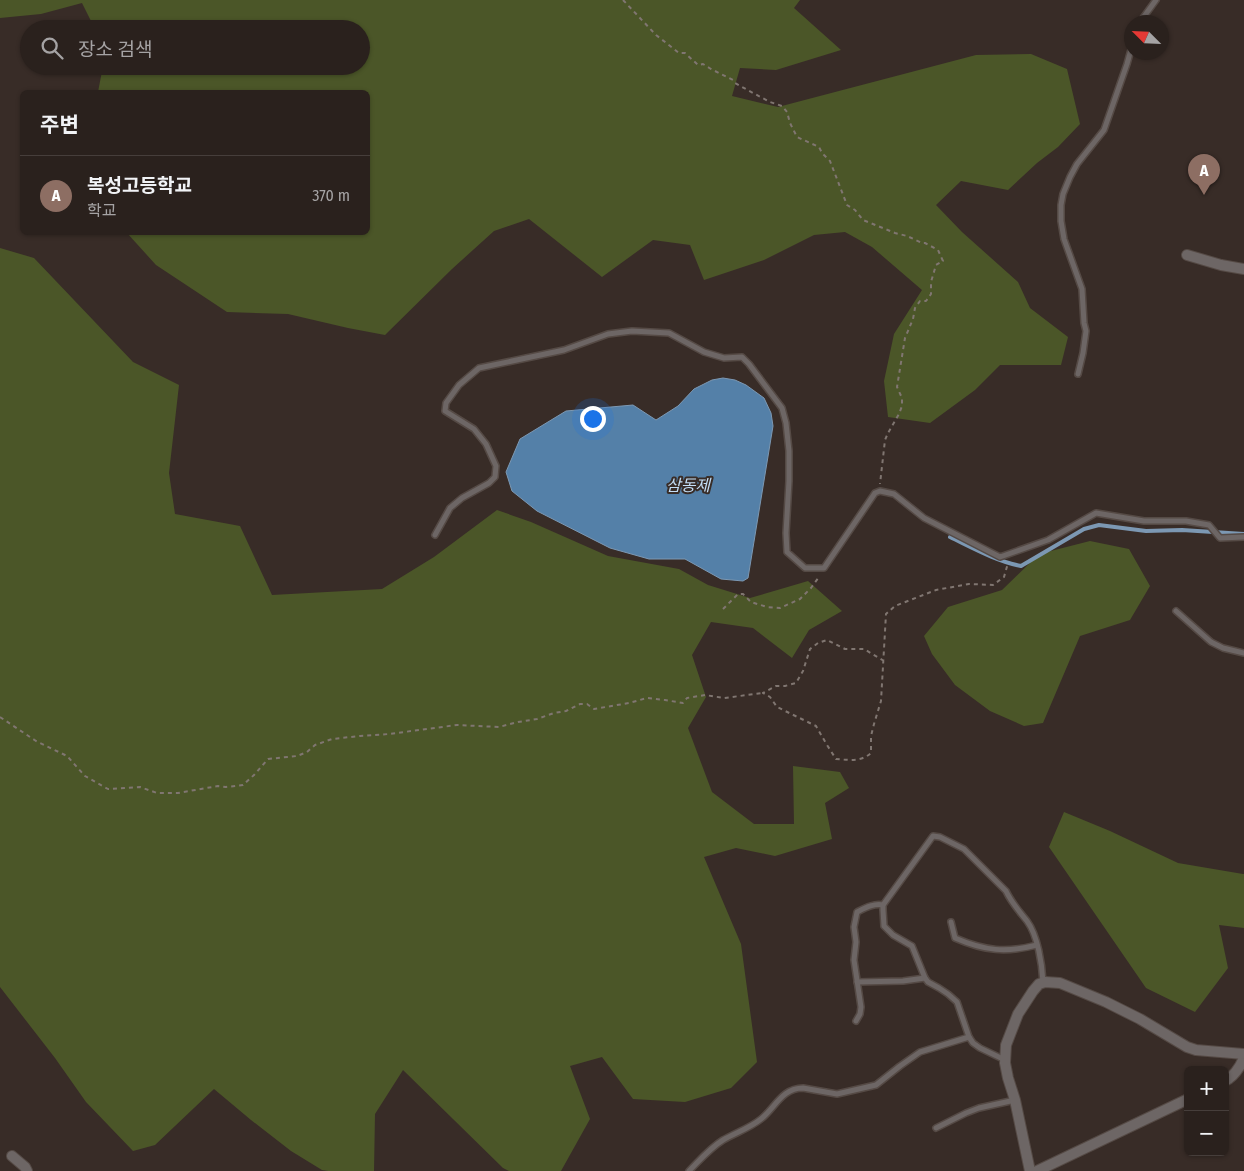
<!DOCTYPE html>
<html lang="ko">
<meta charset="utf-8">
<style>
body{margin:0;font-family:"Fira Sans Condensed","Noto Sans KR",sans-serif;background:#362e2a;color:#f1f3f6}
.controls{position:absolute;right:15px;bottom:15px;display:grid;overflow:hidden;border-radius:8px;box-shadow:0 1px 4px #0004}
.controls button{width:45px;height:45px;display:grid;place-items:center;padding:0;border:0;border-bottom:1px solid #463e3b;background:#2a211d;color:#f1f3f6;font:25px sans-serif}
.compass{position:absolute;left:1124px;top:15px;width:45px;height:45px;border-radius:50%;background:#2a211d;box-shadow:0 1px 4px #0004;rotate:294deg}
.you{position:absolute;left:592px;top:418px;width:18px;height:18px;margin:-12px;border:4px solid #fff;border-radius:50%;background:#1a73e8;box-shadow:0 0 0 8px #1a73e833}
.badge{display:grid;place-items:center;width:32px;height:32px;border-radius:50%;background:#ea580c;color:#fff;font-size:16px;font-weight:700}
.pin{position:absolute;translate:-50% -41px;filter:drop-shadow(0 1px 2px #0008)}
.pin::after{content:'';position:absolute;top:26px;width:18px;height:15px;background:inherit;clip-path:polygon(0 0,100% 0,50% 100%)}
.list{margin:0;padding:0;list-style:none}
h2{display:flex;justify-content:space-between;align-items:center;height:65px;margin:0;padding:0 20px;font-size:21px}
h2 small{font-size:16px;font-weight:400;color:#a5a3a4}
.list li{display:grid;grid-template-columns:32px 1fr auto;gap:15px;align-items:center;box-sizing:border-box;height:80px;padding:0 20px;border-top:1px solid #463e3b}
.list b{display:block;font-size:19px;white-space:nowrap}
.list p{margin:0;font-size:16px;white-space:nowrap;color:#a5a3a4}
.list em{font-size:16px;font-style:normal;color:#a5a3a4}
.icon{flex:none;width:28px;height:28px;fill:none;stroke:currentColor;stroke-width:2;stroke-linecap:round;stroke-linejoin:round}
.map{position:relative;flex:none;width:1244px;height:1171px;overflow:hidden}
.search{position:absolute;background:#2a211d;box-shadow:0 1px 4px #0004;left:20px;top:20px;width:350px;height:55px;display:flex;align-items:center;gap:12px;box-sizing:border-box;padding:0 18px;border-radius:28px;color:#a5a3a4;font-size:19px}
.panel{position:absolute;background:#2a211d;box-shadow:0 1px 4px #0004;left:20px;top:90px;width:350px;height:145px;border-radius:8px}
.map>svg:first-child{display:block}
</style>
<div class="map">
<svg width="1244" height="1171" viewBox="0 0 1244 1171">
<rect width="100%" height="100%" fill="#382c27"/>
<g fill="#4b5628">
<polygon points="0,0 800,0 794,8 841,50 776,70 740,68 732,96 778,107 976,55 1031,54 1067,69 1080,124 1058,147 1037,163 1008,190 961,181 936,205 962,232 1018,282 1030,308 1068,337 1061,365 1000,365 975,390 930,423 888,417 884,381 894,334 922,290 872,247 845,232 814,235 764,260 704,280 690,245 653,240 602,277 529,219 494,231 452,269 385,335 348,328 288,314 227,312 156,265 127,233 368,232 368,92 98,92 103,66 361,66 361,29 95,29 82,3 41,14 0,18"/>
<polygon points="0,248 34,258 133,362 179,385 169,473 175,514 240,526 272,595 382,589 434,557 497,510 531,522 608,556 679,569 708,585 750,598 808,581 842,611 809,630 792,658 753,628 711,622 692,655 706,697 688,728 712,792 754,824 794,824 793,766 840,772 849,788 825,803 832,839 775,856 736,848 704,857 741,944 757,1062 731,1088 685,1102 633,1099 602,1057 570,1066 590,1119 561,1171 509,1171 503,1168 403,1070 375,1114 374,1171 328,1171 322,1170 291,1151 251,1120 214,1089 155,1145 133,1151 86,1102 55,1058 0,987"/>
<polygon points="1090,541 1129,549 1150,586 1130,620 1080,636 1043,723 1024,726 990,711 955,685 932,654 924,636 948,607 1002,590 1039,554"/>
<polygon points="1064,812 1110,831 1178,863 1243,874 1244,874 1244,928 1219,925 1228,968 1195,1012 1146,988 1049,847"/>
</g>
<polygon fill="#5480a8" stroke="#7c98b3" points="723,378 735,380 746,385 764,398 771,413 773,426 748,578 743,581 721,579 685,559 649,559 610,548 537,511 512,491 506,472 520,439 566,411 633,405 656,420 678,406 694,389 712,380"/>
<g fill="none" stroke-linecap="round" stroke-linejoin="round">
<path stroke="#7c98b3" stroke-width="4" d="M950 537C973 548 996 561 1021 566L1084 529 1099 525 1146 531 1182 530 1244 534"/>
<defs>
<g id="lane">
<polyline points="1140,22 1156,0"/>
<polyline points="1078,374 1083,353 1086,331 1084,323 1082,289 1064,239 1061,221 1061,205 1063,194 1070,177 1077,164 1104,130 1127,64 1132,46"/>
<polyline points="435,535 450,508 462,498 489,483 495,477 496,466 486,444 474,429 445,411 446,403 459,385 479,368 564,350 608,334 632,331 669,333 704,352 724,358 742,357 749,364 782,408 786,423 789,451 789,481 786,533 787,552 805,568 824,568 875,493 880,491 894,494 924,518 1000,557 1048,540 1096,513 1144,521 1186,521 1209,525 1220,538 1244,537"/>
<polyline points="1176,611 1211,642 1223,648 1244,653"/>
<path d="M951 922 955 938C985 951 1006 953 1037 945"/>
<polyline points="857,982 903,981 925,978"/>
<path d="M856 1021 860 1014 861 1007 854 960 856 942 854 927 857 912C865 908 874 903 883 905"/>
<path d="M1005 1060 980 1048 973 1043 969 1037 957 1002 948 994 939 988 928 982 925 978 912 946 893 935 884 926 883 910V905L933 836 940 837 964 849 1006 891C1011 902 1019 911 1027 921 1038 936 1042 964 1043 982"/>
<polyline points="936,1128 966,1113 979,1108 1015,1100"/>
<path d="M689 1171C700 1160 710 1148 723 1140 735 1133 750 1128 761 1119 775 1108 782 1088 803 1088L837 1094 876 1085 900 1066 920 1052 969 1037"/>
</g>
<g id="street">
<polyline points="1187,255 1221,265 1244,269"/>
<path d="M1225 1081C1235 1076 1240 1067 1244 1058"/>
<polyline points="12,1156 25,1167 27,1171"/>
<polyline points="1030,1171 1015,1100 1008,1078 1005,1063 1006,1045 1018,1014 1033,991 1039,984 1045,982 1060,983 1106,1002 1140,1019 1187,1047 1196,1050 1244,1054"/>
<polyline points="1037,1171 1188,1099"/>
</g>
</defs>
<use href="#lane" stroke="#554a45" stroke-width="8"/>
<use href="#street" stroke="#554a45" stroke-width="12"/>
<g stroke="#807671" stroke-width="2" stroke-dasharray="4 4" stroke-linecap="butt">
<polyline points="623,0 656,35 679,53 685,53 698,65 703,64 711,69 733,80 735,83 753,93 770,102 782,106 787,112 790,123 797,137 819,147 822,153 830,161 847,205 855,210 863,220 895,233 907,236 922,243 925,243 938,250 943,261 936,265 931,282 931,294 926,301 920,301 915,308 913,319 905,338 897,387 902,398 902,406 899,414 888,433 885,440 880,484"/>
<polyline points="723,609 738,594 743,594 751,602 767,607 780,608 800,599 811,588 819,577"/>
<path d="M884 661 864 649H845L827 640 818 643 810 649 803 671 796 683 785 686H776L763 693 770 697 777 707 816 726 827 745 836 759C849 760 861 762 871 753V736L874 724 881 701 886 614 895 606 936 590 969 584 993 585 1004 577 1008 563"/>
<polyline points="0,717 36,741 67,756 85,776 108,789 140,787 157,793 178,793 218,786 226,787 243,785 254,775 268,759 297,756 307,752 315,745 332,739 360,736 389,734 457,725 499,727 518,722 537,719 554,713 566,711 580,704 587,704 594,709 629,703 647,698 665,700 683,703 687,698 705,695 724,698 763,693"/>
</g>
<use href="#lane" stroke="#6d6665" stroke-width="5"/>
<use href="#street" stroke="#6d6665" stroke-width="10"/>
</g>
<g text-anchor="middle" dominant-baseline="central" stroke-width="4" stroke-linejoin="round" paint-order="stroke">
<g font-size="16" font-style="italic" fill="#c4def6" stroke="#382c27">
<text x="688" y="485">삼동제</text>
</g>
</g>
</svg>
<div class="controls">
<button>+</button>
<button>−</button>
</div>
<svg class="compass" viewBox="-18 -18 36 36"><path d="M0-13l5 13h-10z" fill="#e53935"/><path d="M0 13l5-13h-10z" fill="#a5a3a4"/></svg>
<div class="you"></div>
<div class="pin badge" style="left:1204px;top:195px;background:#8d6e63">A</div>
<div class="search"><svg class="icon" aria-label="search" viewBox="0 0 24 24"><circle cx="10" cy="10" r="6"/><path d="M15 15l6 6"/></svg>장소 검색</div>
<section class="panel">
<h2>주변<small></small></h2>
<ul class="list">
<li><span class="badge" style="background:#8d6e63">A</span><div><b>복성고등학교</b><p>학교</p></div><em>370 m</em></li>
</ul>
</section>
</div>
